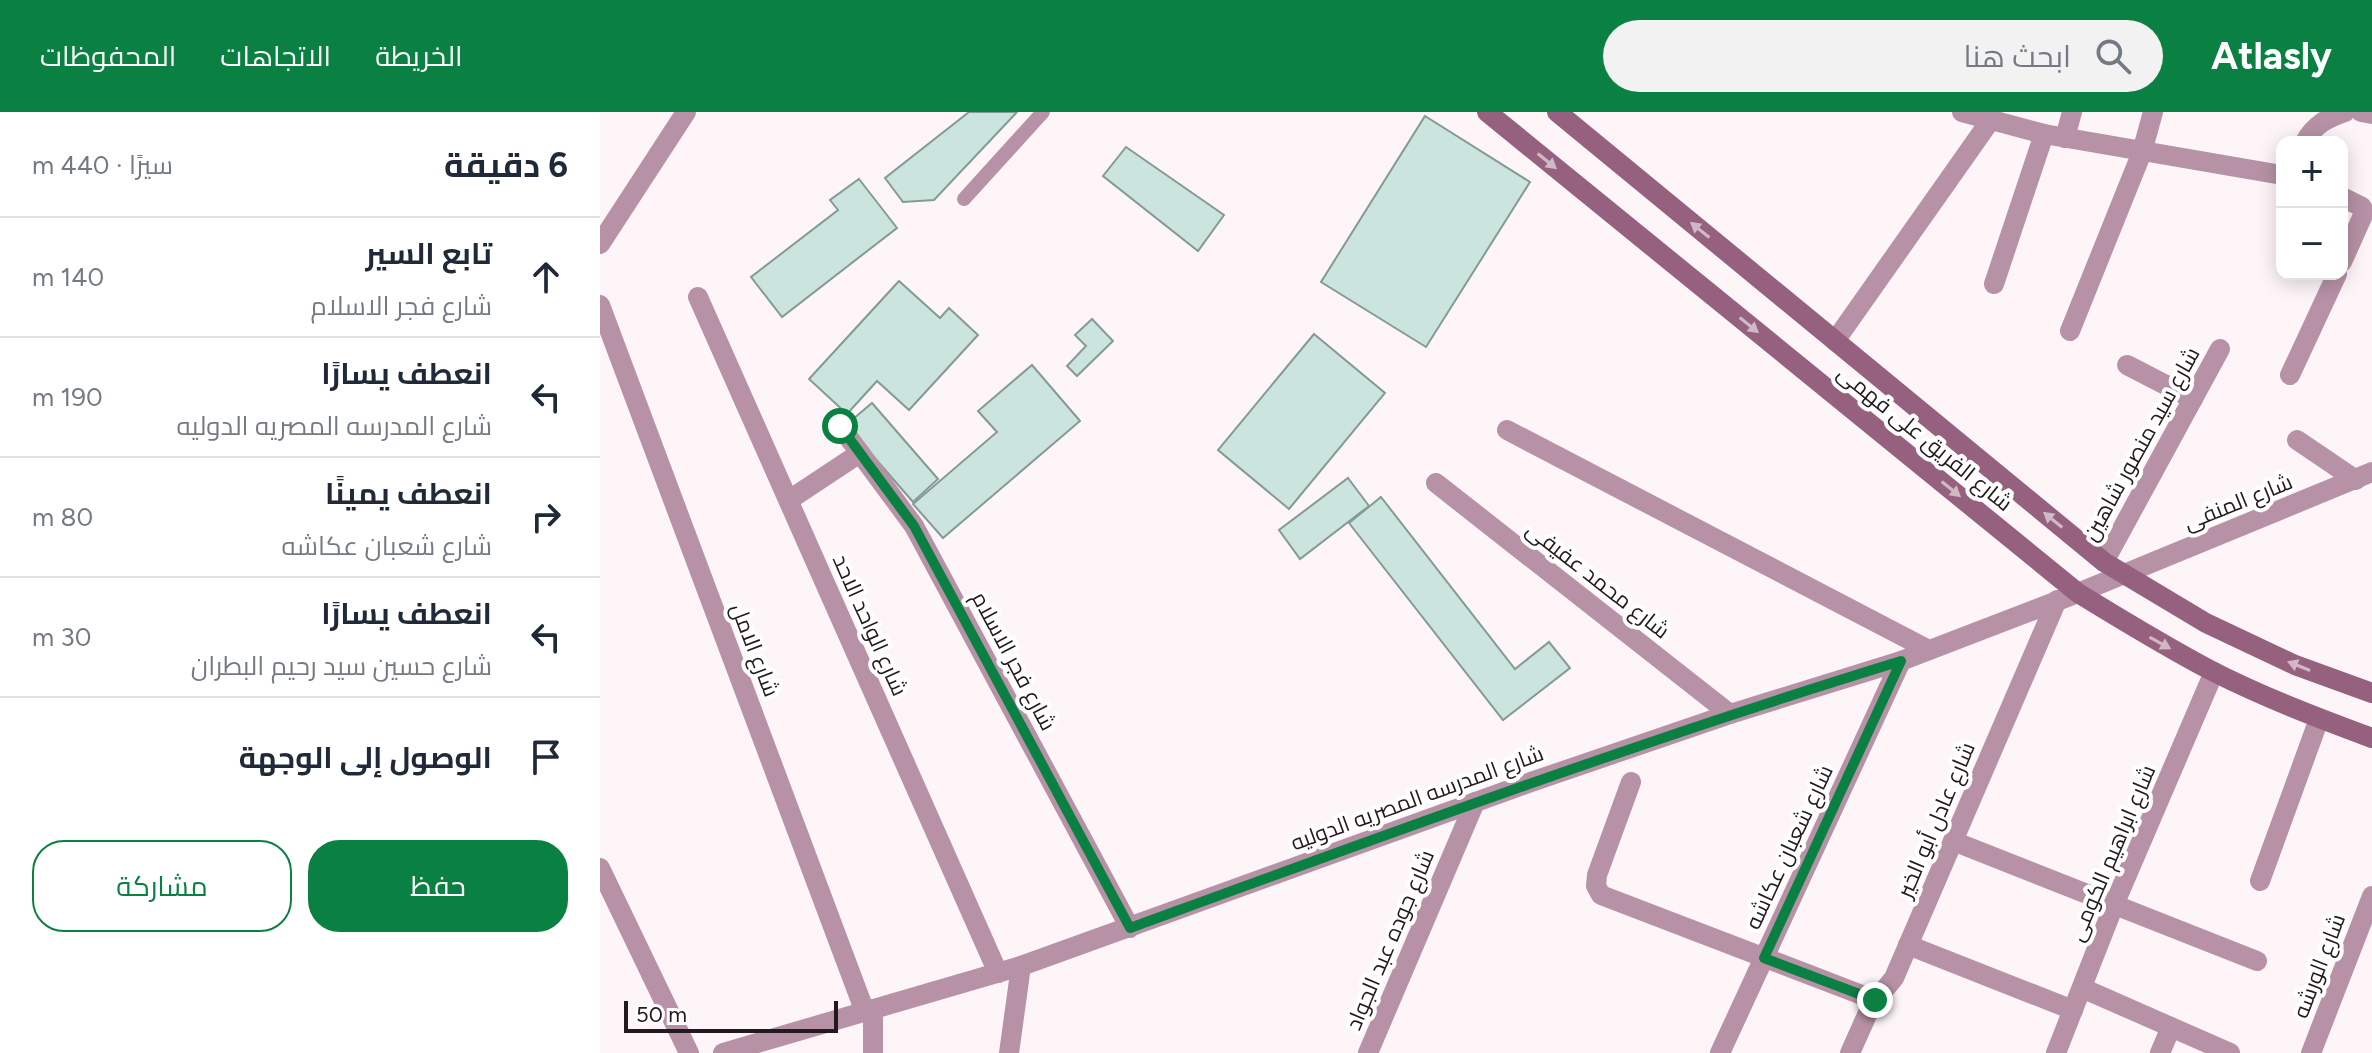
<!DOCTYPE html>
<html lang="ar">
<meta charset="utf-8">
<style>
body{margin:0;font-family:Figtree,Cairo,sans-serif;background:#f2f2f3;color:#1f2937;direction:rtl}
.controls{position:absolute;right:24px;top:24px;display:grid;overflow:hidden;border-radius:16px;box-shadow:0 4px 20px #0003}
.controls button{width:72px;height:72px;display:grid;place-items:center;padding:0;border:0;border-bottom:2px solid #e0e1e3;background:#fff;color:#1f2937;font:40px sans-serif}
.scale{position:absolute;left:24px;bottom:20px;width:214px;box-sizing:border-box;padding-left:8px;border:4px solid #221a1e;border-top:0;font-size:22px;line-height:28px;white-space:nowrap;color:#221a1e;-webkit-text-stroke:6px #fff;paint-order:stroke}
.stop{position:absolute;width:24px;height:24px;margin:-18px;border:6px solid #0b8043;border-radius:50%;background:#fff}
.stop.end{background:#0b8043;border-color:#fff;box-shadow:0 2px 8px #0008}
.list{margin:0;padding:0;list-style:none}
h2{display:flex;justify-content:space-between;align-items:center;height:104px;margin:0;padding:0 32px;font-size:34px}
h2 small{font-size:26px;font-weight:400;color:#747a83}
.list li{display:grid;grid-template-columns:52px 1fr auto;gap:24px;align-items:center;box-sizing:border-box;height:120px;padding:0 32px;border-top:2px solid #e0e1e3}
.list b{display:block;font-size:30px;white-space:nowrap}
.list p{margin:0;font-size:26px;white-space:nowrap;color:#747a83}
.list em{font-size:26px;font-style:normal;color:#747a83}
.actions{display:flex;gap:16px;padding:24px 32px}
.actions a{flex:1;padding:18px 0;border:2px solid #0b8043;border-radius:32px;text-align:center;font-size:28px;color:#0b8043}
.actions .main{background:#0b8043;color:#fff}
.icon{flex:none;width:44px;height:44px;fill:none;stroke:currentColor;stroke-width:2;stroke-linecap:round;stroke-linejoin:round}
.map{position:relative;flex:none;width:1772px;height:941px;overflow:hidden;direction:ltr}
header{display:flex;align-items:center;gap:48px;box-sizing:border-box;height:112px;padding:0 40px;background:#0b8043;color:#fff}
header strong{font-size:38px}
nav{display:flex;gap:44px;margin-inline-start:auto;font-size:28px}
.search{width:560px;height:72px;background:#f2f2f3;display:flex;align-items:center;gap:20px;box-sizing:border-box;padding:0 28px;border-radius:44px;color:#747a83;font-size:30px}
main{display:flex}
aside{flex:1;background:#fff}
.map>svg:first-child{display:block}
</style>
<header>
<strong>Atlasly</strong>
<div class="search"><svg class="icon" aria-label="search" viewBox="0 0 24 24"><circle cx="10" cy="10" r="6"/><path d="M15 15l6 6"/></svg>ابحث هنا</div>
<nav><a>الخريطة</a><a>الاتجاهات</a><a>المحفوظات</a></nav>
</header>
<main>
<div class="map">
<svg width="1772" height="941" viewBox="0 0 1772 941">
<rect width="100%" height="100%" fill="#fef5f9"/>
<g fill="#cbe4dd" stroke="#849b94" stroke-width="2">
<polygon points="369,0 417,0 334,88 303,90 285,66"/>
<polygon points="825,4 930,70 826,235 721,170"/>
<polygon points="526,35 624,103 598,139 503,64"/>
<polygon points="259,67 297,116 182,205 151,165 238,98 230,88"/>
<polygon points="299,169 340,206 349,196 378,223 309,298 277,269 247,302 209,267"/>
<polygon points="492,207 513,229 477,264 467,254 486,234 475,223"/>
<polygon points="714,222 785,281 689,397 618,338"/>
<polygon points="432,253 480,309 343,426 313,392 397,320 378,299"/>
<polygon points="272,291 338,367 313,390 246,313"/>
<polygon points="748,366 769,394 700,447 679,418"/>
<polygon points="781,385 915,557 949,530 970,556 903,608 749,411"/>
</g>
<g fill="none" stroke-linecap="round" stroke-linejoin="round">
<polyline stroke="#b792a6" stroke-width="14" points="364,87 443,0"/>
<g stroke="#b792a6" stroke-width="20">
<polyline points="1362,0 1444,22 1682,63"/>
<polyline points="1761,0 1772,2"/>
<polyline points="1465,26 1472,0"/>
<path d="M1705 30C1714 13 1727 6 1745 0"/>
<polyline points="1742,85 1762,95 1764,101 1742,150"/>
<polyline points="0,132 86,0"/>
<polyline points="1394,172 1444,22"/>
<polyline points="98,185 398,861"/>
<polyline points="0,193 265,900"/>
<polyline points="1470,219 1542,40 1553,0"/>
<polyline points="1235,229 1390,9"/>
<polyline points="1527,253 1593,287"/>
<polyline points="1690,263 1737,162"/>
<polyline points="240,314 314,414 530,816"/>
<polyline points="907,318 1329,538"/>
<polyline points="1697,328 1756,368"/>
<polyline points="836,371 1130,602"/>
<polyline points="189,388 260,341"/>
<polyline points="1504,450 1620,237"/>
<polyline points="1031,670 997,763 996,774 1001,783 1275,888"/>
<polyline points="1353,729 1657,849"/>
<polyline points="0,756 89,941"/>
<polyline points="1660,769 1719,607"/>
<polyline points="1308,833 1473,898"/>
<polyline points="1482,876 1630,941"/>
<polyline points="123,941 421,854 931,670 1130,602 1301,549 1478,481 1772,360"/>
<polyline points="273,941 273,897"/>
<polyline points="409,941 421,854"/>
<polyline points="768,941 875,690"/>
<polyline points="1120,941 1301,549"/>
<polyline points="1250,941 1271,894 1294,866 1457,488"/>
<polyline points="1456,941 1514,793 1614,560"/>
<polyline points="1560,941 1571,915"/>
<polyline points="1711,941 1772,784"/>
</g>
<g stroke="#96617f" stroke-width="20">
<path d="M887 0 1478 481C1522 508 1566 535 1612 559 1663 585 1718 606 1772 626"/>
<polyline points="957,0 1504,450 1606,511 1695,553 1772,581"/>
</g>
</g>
<defs><path id="oneway-solid" d="M-6-.8H1V-3.2L6.5 0L1 3.2V.8H-6Z" transform="scale(2)"/></defs>
<g fill="#d0b8c5">
<use href="#oneway-solid" transform="translate(947 49) rotate(39)"/>
<use href="#oneway-solid" transform="translate(1100 118) rotate(-141)"/>
<use href="#oneway-solid" transform="translate(1149 213) rotate(39)"/>
<use href="#oneway-solid" transform="translate(1351 377) rotate(39)"/>
<use href="#oneway-solid" transform="translate(1453 408) rotate(-141)"/>
<use href="#oneway-solid" transform="translate(1560 531) rotate(29)"/>
<use href="#oneway-solid" transform="translate(1699 554) rotate(-158)"/>
</g>
<g fill="none" stroke-linecap="round" stroke-linejoin="round">
<path stroke="#0b8043" stroke-width="10" d="M240 314 314 414 530 816C785 723 1040 629 1301 549L1164 846 1275 888"/>
</g>
<g text-anchor="middle" dominant-baseline="central" stroke-width="8" stroke-linejoin="round" paint-order="stroke">
<g font-size="22" fill="#221a1e" stroke="#fff">
<text transform="translate(1325 326) rotate(39)">شارع الفريق على فهمى</text>
<text transform="translate(1541 332) rotate(-61)">شارع سيد منصور شاهين</text>
<text transform="translate(1638 390) rotate(-22)">شارع المنفى</text>
<text transform="translate(998 468) rotate(38)">شارع محمد عفيفى</text>
<text transform="translate(270 513) rotate(66)">شارع الواحد الاحد</text>
<text transform="translate(155 538) rotate(69)">شارع الامل</text>
<text transform="translate(414 549) rotate(62)">شارع فجر الاسلام</text>
<text transform="translate(817 686) rotate(-20)">شارع المدرسه المصريه الدوليه</text>
<text transform="translate(1336 708) rotate(-67)">شارع عادل أبو الخير</text>
<text transform="translate(1189 735) rotate(-65)">شارع شعبان عكاشه</text>
<text transform="translate(1512 741) rotate(-67)">شارع ابراهيم الكومى</text>
<text transform="translate(790 828) rotate(-67)">شارع جوده عبد الجواد</text>
<text transform="translate(1719 854) rotate(-69)">شارع الورشه</text>
</g>
</g>
</svg>
<div class="controls">
<button>+</button>
<button>−</button>
</div>
<div class="scale">50 m</div>
<div class="stop" style="left:240px;top:314px"></div>
<div class="stop end" style="left:1275px;top:888px"></div>
</div>
<aside>
<h2>6 دقيقة<small>سيرًا · 440 m</small></h2>
<ul class="list">
<li><svg class="icon" aria-label="ahead" viewBox="0 0 24 24"><path d="M12 20V5M6 11l6-6 6 6"/></svg><div><b>تابع السير</b><p>شارع فجر الاسلام</p></div><em>140 m</em></li>
<li><svg class="icon" aria-label="left" viewBox="0 0 24 24"><path d="M17 20v-9H6M10 6l-5 5 5 5"/></svg><div><b>انعطف يسارًا</b><p>شارع المدرسه المصريه الدوليه</p></div><em>190 m</em></li>
<li><svg class="icon" aria-label="right" viewBox="0 0 24 24"><path d="M7 20v-9h11M14 6l5 5-5 5"/></svg><div><b>انعطف يمينًا</b><p>شارع شعبان عكاشه</p></div><em>80 m</em></li>
<li><svg class="icon" aria-label="left" viewBox="0 0 24 24"><path d="M17 20v-9H6M10 6l-5 5 5 5"/></svg><div><b>انعطف يسارًا</b><p>شارع حسين سيد رحيم البطران</p></div><em>30 m</em></li>
<li><svg class="icon" aria-label="arrive" viewBox="0 0 24 24"><path d="M6 21V4h12l-3 4 3 4H6"/></svg><div><b>الوصول إلى الوجهة</b></div></li>
</ul>
<div class="actions"><a class="main">حفظ</a><a>مشاركة</a></div>
</aside>
</main>
